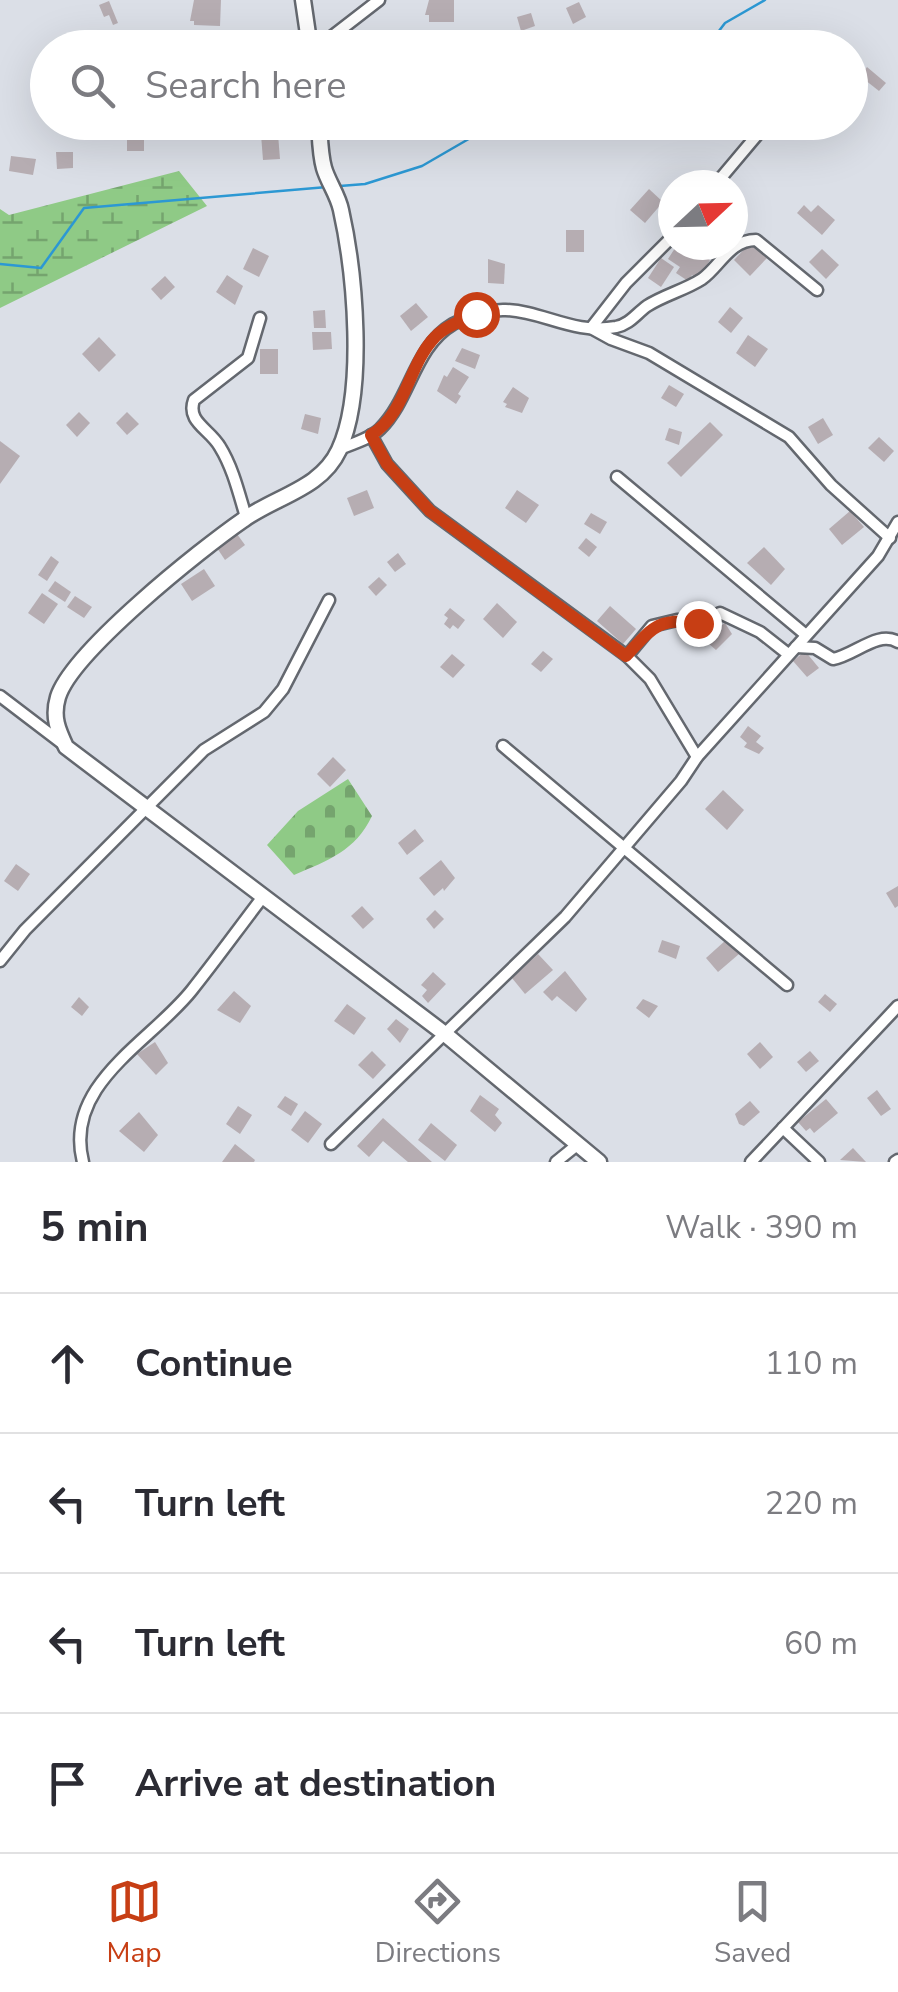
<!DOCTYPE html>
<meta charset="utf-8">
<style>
body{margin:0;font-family:"Nunito Sans",sans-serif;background:#f2f2f3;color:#2b2b33}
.compass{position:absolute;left:658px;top:170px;width:90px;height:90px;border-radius:50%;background:#fff;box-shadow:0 10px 40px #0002;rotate:68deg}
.stop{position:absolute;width:30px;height:30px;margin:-22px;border:8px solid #c73e14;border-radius:50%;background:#fff}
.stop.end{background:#c73e14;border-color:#fff;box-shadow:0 2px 10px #0008}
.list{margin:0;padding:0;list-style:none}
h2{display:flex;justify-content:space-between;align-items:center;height:130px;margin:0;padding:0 40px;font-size:42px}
h2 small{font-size:32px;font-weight:400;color:#7c7c81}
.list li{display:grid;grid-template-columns:65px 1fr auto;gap:30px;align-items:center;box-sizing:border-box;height:140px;padding:0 40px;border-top:2px solid #e1e1e2}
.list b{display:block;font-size:38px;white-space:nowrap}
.list em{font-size:32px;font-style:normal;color:#7c7c81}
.icon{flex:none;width:55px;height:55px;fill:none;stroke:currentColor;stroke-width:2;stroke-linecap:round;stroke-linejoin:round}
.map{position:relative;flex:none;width:898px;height:1162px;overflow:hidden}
.search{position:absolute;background:#fff;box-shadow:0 10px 40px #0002;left:30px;right:30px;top:30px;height:110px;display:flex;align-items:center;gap:25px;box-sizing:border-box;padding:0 35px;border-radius:55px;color:#7c7c81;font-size:38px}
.sheet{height:690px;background:#fff}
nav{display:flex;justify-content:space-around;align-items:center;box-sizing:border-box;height:140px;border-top:2px solid #e1e1e2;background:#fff;font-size:28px;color:#7c7c81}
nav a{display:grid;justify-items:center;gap:5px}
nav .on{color:#c73e14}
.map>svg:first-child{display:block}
</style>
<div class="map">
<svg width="898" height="1162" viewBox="0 0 898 1162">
<defs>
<pattern id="wetland-marsh" width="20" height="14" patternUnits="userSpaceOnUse" patternTransform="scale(2.5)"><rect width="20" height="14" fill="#8fca86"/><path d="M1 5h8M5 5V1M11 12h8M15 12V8" fill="none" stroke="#75a46e"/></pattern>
<pattern id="cemetery-stones" width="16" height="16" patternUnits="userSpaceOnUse" patternTransform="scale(2.5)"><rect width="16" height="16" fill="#8fca86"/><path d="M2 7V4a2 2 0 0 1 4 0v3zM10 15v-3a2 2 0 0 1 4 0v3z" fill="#75a46e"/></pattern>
</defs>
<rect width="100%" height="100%" fill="#dbdfe7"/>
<polygon fill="url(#wetland-marsh)" points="179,171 207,206 0,308 0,209 9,215"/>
<path fill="url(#cemetery-stones)" d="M348 779 372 816C355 851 329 860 294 875L267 845 298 811Z"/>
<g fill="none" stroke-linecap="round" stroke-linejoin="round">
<g stroke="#2c98d3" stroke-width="2.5">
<polyline points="706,48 725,23 765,0"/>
<polyline points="340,186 365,184 422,166 498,122"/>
<polyline points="0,264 41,268 84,208 327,187"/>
</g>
</g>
<g fill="#b6adb2">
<polygon points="194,0 221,0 220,26 194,25 194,21 190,21"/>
<polygon points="429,0 454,0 454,22 429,22 429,15 425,15"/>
<polygon points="109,1 118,23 113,25 109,15 104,17 99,5"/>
<polygon points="579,2 586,17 573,24 566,8"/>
<polygon points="531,13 535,26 521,31 517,17"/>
<polygon points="386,33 389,48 368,48 366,38"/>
<polygon points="417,35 439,40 438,48 409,48 410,37"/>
<polygon points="867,67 886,83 879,91 860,76"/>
<polygon points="221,122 235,122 238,134 225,138"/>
<polygon points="260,122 277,122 280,159 263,160"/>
<polygon points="783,122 805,122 794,136 781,125"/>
<rect x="127" y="140" width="17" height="11"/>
<polygon points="56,152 73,152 73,168 57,169"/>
<polygon points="11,156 36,159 33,175 9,171"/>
<polygon points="649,189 663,202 645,223 630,210"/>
<polygon points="804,205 811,212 818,205 835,220 822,235 797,213"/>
<rect x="566" y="230" width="18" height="22"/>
<polygon points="751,242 767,258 750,276 734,260"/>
<polygon points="677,245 686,245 710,260 699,279 692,275 688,281 676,273 680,267 668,259"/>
<polygon points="253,248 269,256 259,277 243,269"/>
<polygon points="822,249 839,265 826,279 809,262"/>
<polygon points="661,258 674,267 661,287 648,278"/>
<polygon points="488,259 505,264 504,284 488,283"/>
<polygon points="227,275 243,286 235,305 216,292"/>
<polygon points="165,276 175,287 161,300 151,289"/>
<polygon points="416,303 428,317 411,331 400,316"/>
<polygon points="730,307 743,318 731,333 718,322"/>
<polygon points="325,310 326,328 314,328 313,311"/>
<polygon points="312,332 331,332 332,349 313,350"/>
<polygon points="748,335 768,349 755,367 736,353"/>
<polygon points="99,337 116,355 99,372 82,354"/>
<polygon points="462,348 480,355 475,369 455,361"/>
<rect x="260" y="349" width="18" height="25"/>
<polygon points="453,367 469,377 458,394 461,396 456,404 437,391 444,375 447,377"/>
<polygon points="669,385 684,394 676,407 661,398"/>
<polygon points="513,387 529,398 522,413 505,407 507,404 503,402"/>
<polygon points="79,412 90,423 77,437 66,425"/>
<polygon points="127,412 139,424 127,435 116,423"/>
<polygon points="305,414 321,418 318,434 301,429"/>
<polygon points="823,418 833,435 818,444 808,427"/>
<polygon points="710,422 723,435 681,477 667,463"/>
<polygon points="669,428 682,432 679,445 665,440"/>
<polygon points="879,437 894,451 884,462 868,448"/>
<polygon points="0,441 20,456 0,484"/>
<polygon points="367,490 374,508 354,516 347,498"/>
<polygon points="517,490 539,505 526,523 505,508"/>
<polygon points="850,511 864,527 842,545 829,529"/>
<polygon points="591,513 607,522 600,534 584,524"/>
<polygon points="237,534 245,545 225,560 217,548"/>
<polygon points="586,538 597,547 589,557 578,548"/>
<polygon points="764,547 785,569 771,585 747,563"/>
<polygon points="398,553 406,564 395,572 387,562"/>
<polygon points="51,556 59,562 47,581 38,575"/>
<polygon points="204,569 215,586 192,601 181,584"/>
<polygon points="379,577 387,585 376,596 368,587"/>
<polygon points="55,581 71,592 65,602 48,591"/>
<polygon points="42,593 58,604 44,624 28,613"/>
<polygon points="75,596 92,607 84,618 67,607"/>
<polygon points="497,603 517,622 503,638 483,619"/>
<polygon points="610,606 636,629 623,644 597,621"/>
<polygon points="450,608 465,620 458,629 453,625 450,629 444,624 448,618 444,615"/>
<polygon points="715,619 722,625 725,623 732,634 716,650 708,643 711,638 705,632"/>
<polygon points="543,651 553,659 541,672 531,664"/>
<polygon points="805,651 819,668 807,677 793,661"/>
<polygon points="452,654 465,665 453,678 440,667"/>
<polygon points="748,726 761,736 756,742 764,748 759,754 744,747 747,743 740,737"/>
<polygon points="333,757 346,770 330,787 317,774"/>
<polygon points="723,790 744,810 727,830 705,809"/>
<polygon points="415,829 424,841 407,855 398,843"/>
<polygon points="441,860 455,878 444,891 443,888 434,896 419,878"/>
<polygon points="16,864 30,874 18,891 4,881"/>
<polygon points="898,886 898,906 895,908 886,893"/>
<polygon points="362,906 374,919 363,929 351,916"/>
<polygon points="435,910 444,919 434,929 426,919"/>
<polygon points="662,940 680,946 676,959 658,952"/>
<polygon points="726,940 739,954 718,972 706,958"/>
<polygon points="538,954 553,970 525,994 512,978"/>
<polygon points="565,971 587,999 576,1012 557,996 552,1001 543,992"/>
<polygon points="433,972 446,984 428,1003 422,996 427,990 421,985"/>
<polygon points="234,991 251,1006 240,1023 217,1010"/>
<polygon points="825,994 837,1004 830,1012 818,1002"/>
<polygon points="79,997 89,1007 82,1016 71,1007"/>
<polygon points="643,999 658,1006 649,1018 636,1008"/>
<polygon points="347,1004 366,1018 354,1035 334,1021"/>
<polygon points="396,1019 409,1029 400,1043 387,1029"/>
<polygon points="155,1042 168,1063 156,1075 137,1054"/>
<polygon points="760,1042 773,1057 760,1069 747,1054"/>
<polygon points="372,1051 386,1065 373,1079 358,1065"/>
<polygon points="810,1051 819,1061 806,1072 797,1062"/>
<polygon points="877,1090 891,1109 881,1116 867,1098"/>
<polygon points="480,1095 499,1109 495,1115 502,1123 495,1132 470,1111"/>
<polygon points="285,1096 298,1104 291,1116 277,1107"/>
<polygon points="826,1099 838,1113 814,1133 810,1128 806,1131 798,1122"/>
<polygon points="750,1101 760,1112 744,1126 739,1124 735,1114"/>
<polygon points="238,1106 252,1115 240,1134 226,1124"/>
<polygon points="305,1111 322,1124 308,1143 291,1130"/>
<polygon points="139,1112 158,1135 144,1152 119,1131"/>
<polygon points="383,1118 432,1162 408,1162 383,1141 369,1157 357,1146"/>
<polygon points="431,1123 457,1145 445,1161 418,1140"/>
<polygon points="235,1144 255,1160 254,1162 222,1162"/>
<polygon points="853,1148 866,1162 840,1160"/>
</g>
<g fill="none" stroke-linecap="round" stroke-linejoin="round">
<defs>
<g id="minor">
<polyline points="317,48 379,0"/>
<polyline points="715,185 768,122"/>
<polyline points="673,236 626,283 591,328 611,339 649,353 789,437 831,485 890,538"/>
<polyline points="371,435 387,464 430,511 627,656 650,679 697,757"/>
<path d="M339 449C352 444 370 439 380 429 411 398 414 347 453 324 521 286 555 338 616 327 630 324 636 314 647 306 664 295 685 290 702 279 720 266 730 240 756 240L817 290"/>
<polyline points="617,477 806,635"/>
<path d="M246 517C239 494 233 468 220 447 210 429 186 422 194 400L248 358 260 318"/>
<path d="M796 647 815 648 833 659C855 655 878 630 898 642"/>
<polyline points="627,656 652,626 677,620 698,623 720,613 760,632 788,654"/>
<polyline points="0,696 63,744"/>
<polyline points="503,746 787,985"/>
<polyline points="0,961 25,930 204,750 264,712 283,689 329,600"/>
<polyline points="783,1128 819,1162"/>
<polyline points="331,1144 565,917 681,781 697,757 878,556 898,522"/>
<path d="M83 1162C63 1084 151 1042 192 990 216 960 239 928 262 898"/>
<polyline points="556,1162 577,1145"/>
<polyline points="751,1162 898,1006"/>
<polyline points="895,1162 898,1160"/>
</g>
<g id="secondary">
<polyline points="303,0 310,48"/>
<path d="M319 122C320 137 320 154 324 168 328 182 338 195 341 210 355 273 366 391 339 450 321 489 276 496 243 520 201 549 72 652 58 697 52 717 58 730 66 747L445 1034 599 1162"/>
</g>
</defs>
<use href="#minor" stroke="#64686f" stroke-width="15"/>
<use href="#secondary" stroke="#64686f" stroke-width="19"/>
<use href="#minor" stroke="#fff" stroke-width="10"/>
<use href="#secondary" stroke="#fff" stroke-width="14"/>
</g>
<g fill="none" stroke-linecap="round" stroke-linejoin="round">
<path stroke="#c73e14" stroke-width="12" d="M476 314C463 320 445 326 435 337 408 365 406 414 371 435L387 464 430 511 626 656C652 628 658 617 698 623"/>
</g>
</svg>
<svg class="compass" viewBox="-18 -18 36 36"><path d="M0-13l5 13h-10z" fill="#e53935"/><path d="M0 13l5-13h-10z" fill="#7c7c81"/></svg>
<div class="stop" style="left:476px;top:314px"></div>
<div class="stop end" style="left:698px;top:623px"></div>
<div class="search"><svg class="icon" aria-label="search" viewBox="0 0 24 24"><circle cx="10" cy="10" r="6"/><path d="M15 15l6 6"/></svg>Search here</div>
</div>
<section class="sheet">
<h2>5 min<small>Walk · 390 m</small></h2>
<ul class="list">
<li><svg class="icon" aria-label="ahead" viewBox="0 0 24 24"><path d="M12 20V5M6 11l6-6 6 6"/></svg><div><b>Continue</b></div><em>110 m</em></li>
<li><svg class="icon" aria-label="left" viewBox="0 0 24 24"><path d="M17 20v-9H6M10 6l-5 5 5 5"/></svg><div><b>Turn left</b></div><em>220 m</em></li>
<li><svg class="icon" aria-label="left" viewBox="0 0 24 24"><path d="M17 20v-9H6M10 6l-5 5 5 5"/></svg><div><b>Turn left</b></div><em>60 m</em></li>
<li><svg class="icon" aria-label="arrive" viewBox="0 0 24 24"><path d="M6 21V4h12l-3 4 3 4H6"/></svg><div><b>Arrive at destination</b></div></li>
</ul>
</section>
<nav>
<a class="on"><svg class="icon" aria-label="map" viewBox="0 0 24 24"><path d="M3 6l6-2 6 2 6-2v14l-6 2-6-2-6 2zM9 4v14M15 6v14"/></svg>Map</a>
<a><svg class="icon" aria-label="directions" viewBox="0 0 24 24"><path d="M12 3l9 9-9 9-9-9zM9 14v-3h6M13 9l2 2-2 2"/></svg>Directions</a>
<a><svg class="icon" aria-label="saved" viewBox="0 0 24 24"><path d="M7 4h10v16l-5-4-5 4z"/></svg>Saved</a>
</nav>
